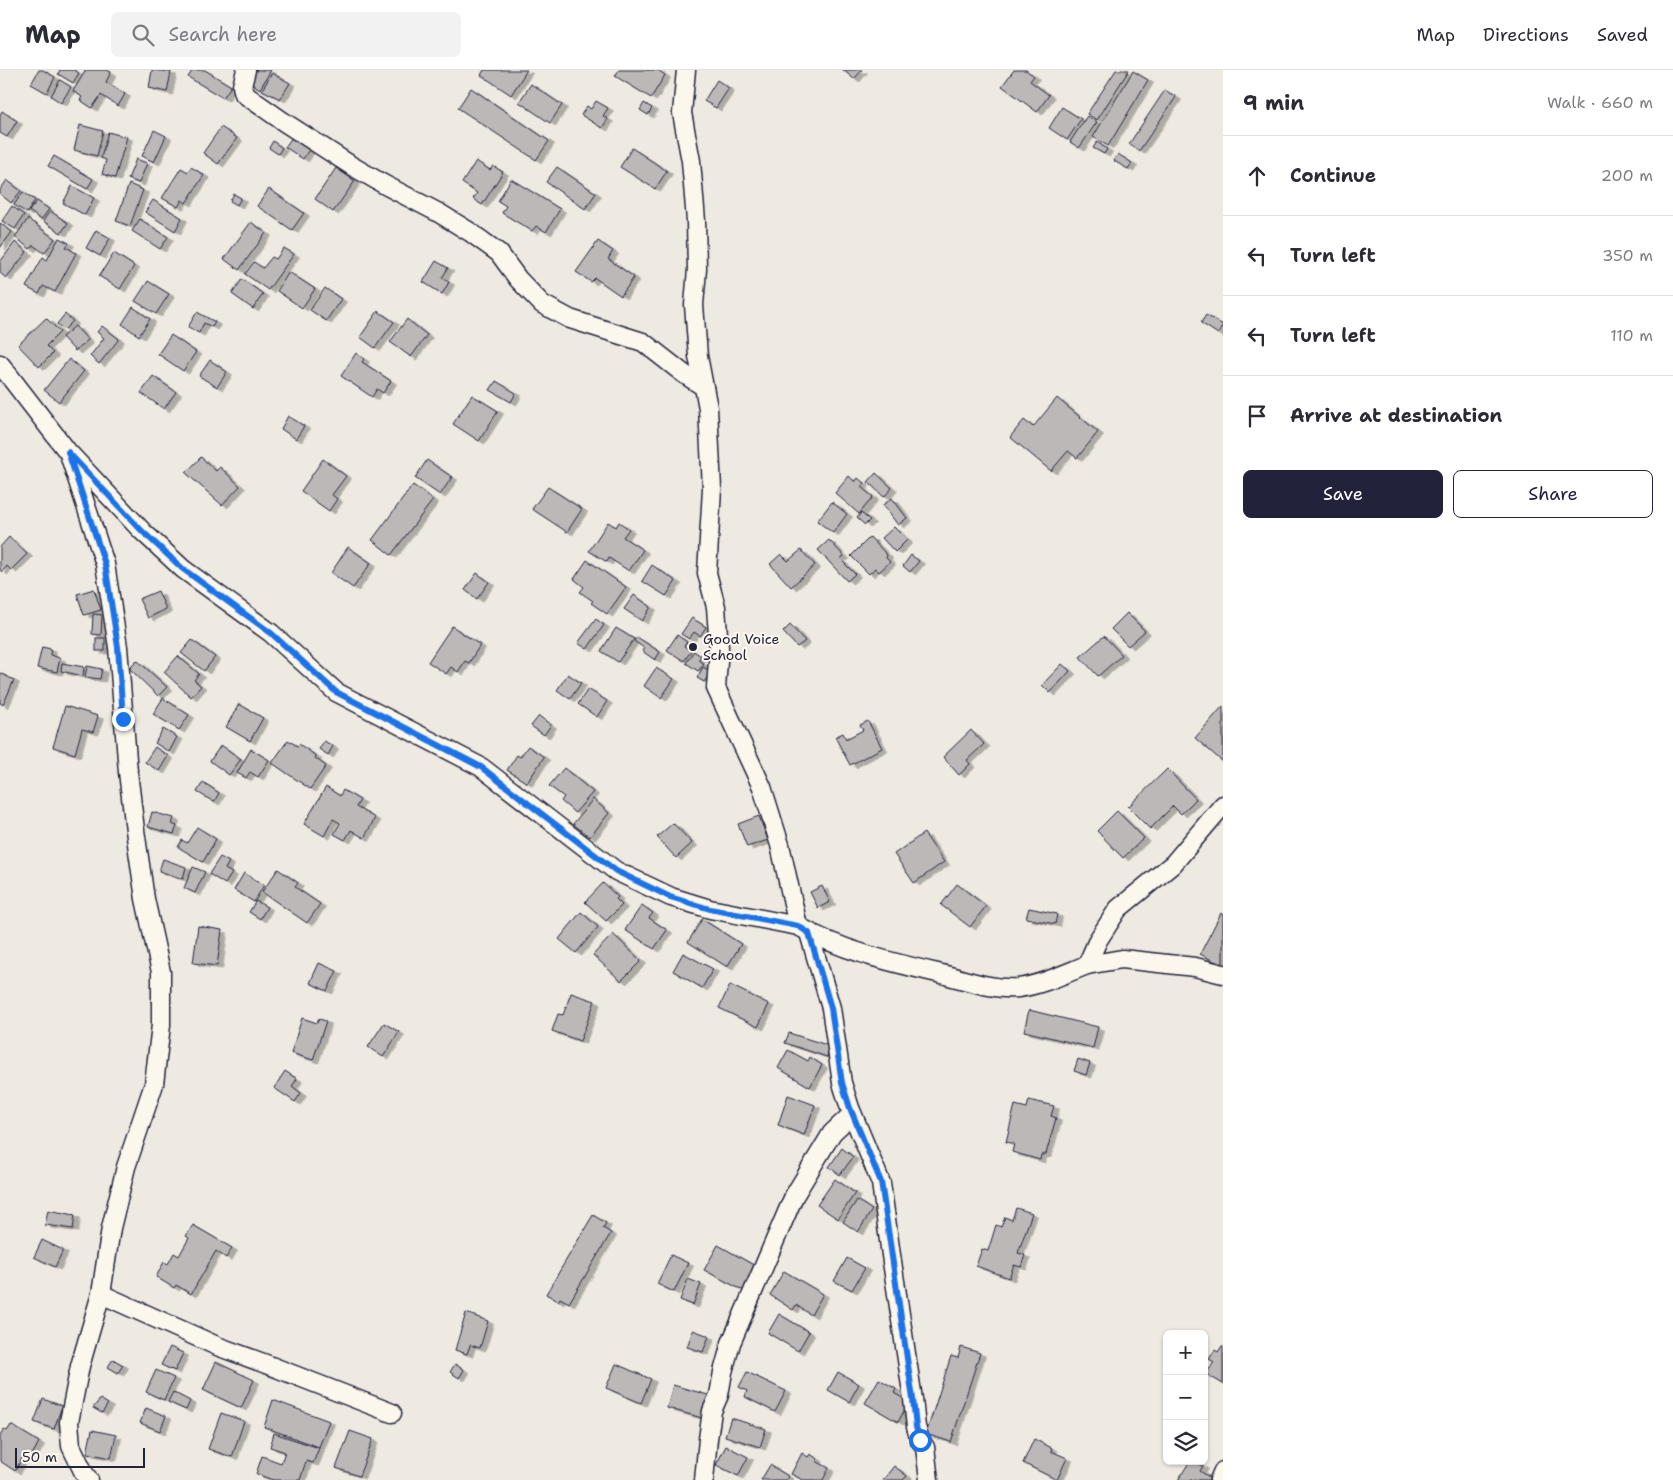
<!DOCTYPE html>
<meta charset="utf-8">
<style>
body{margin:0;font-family:"Shantell Sans",sans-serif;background:#f2f2f3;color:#2b2b33}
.controls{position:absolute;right:15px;bottom:15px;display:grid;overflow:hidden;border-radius:8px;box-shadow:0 1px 4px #0004}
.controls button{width:45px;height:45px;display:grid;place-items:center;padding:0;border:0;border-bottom:1px solid #e1e1e2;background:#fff;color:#2b2b33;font:25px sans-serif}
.scale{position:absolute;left:15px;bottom:12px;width:130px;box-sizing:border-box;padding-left:5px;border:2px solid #22223b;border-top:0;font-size:14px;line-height:18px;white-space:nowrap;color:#22223b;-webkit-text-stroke:4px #fbf7ec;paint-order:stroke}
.stop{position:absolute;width:15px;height:15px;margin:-11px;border:4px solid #1a73e8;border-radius:50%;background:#fff}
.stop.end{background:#1a73e8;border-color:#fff;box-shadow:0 1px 5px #0008}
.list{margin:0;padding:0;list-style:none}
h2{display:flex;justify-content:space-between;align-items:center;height:65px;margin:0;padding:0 20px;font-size:21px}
h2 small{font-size:16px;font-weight:400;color:#7c7c81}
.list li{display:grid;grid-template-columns:32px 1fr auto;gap:15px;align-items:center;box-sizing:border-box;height:80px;padding:0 20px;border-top:1px solid #e1e1e2}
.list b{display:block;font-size:19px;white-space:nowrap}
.list em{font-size:16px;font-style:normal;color:#7c7c81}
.actions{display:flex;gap:10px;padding:15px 20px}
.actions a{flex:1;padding:11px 0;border:1px solid #22223b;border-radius:8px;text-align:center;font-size:18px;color:#22223b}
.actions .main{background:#22223b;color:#fff}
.icon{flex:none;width:28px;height:28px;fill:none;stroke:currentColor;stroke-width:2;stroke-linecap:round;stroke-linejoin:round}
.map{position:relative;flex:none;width:1223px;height:1410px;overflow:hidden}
header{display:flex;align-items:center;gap:30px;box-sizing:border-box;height:70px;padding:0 25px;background:#fff;border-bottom:1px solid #e1e1e2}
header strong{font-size:24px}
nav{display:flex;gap:28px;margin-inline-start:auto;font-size:18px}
.search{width:350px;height:45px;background:#f2f2f3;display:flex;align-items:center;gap:12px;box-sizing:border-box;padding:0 18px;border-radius:8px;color:#7c7c81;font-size:19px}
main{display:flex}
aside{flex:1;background:#fff}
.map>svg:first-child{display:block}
</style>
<header>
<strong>Map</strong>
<div class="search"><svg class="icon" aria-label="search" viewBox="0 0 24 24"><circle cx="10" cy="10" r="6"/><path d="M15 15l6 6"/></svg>Search here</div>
<nav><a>Map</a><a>Directions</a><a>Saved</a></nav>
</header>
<main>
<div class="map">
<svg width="1223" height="1410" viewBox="0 0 1223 1410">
<defs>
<filter id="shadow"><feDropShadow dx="5.5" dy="3" stdDeviation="0" flood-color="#0004"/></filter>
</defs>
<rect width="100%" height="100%" fill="#eeeae2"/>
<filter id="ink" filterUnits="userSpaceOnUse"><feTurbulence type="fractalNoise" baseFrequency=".02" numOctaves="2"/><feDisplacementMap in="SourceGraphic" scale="10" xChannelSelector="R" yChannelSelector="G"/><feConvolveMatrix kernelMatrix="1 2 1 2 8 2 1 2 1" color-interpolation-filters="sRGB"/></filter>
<g filter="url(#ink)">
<g fill="#bcb8b8" stroke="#22223b" filter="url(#shadow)">
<polygon points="39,0 43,0 55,7 47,23 31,14"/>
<polygon points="60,0 74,0 79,3 73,13 58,4"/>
<polygon points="86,0 107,0 111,2 106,12 125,24 118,36 101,25 92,38 80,30 82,27 73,21"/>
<polygon points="152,0 171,2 167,22 149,18"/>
<polygon points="193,0 205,0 231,16 223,28 188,7"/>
<polygon points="256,0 271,0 260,19 249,12"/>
<polygon points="484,0 527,0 511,25 481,5"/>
<polygon points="619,0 658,0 665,5 651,28 615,6"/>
<polygon points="843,0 862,0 854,9"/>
<polygon points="1014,0 1026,0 1034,6 1030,11 1049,25 1037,42 1002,16"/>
<polygon points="1116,0 1129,0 1097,50 1087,44"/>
<polygon points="1133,1 1148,10 1108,76 1093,67"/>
<polygon points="272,3 290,13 280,29 262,20"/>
<polygon points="60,10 71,17 61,33 51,26"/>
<polygon points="717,10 729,18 716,38 704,31"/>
<polygon points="531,14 562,35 550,53 519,32"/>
<polygon points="471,18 549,71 536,90 458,38"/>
<polygon points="1165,20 1176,27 1139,81 1129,74"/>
<polygon points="596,31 608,38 603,46 608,49 602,58 581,45 587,36 591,39"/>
<polygon points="644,33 652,38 648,45 640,40"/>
<polygon points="1062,37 1081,49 1067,70 1049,58"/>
<polygon points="2,41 17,51 7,67 0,63 0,45"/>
<polygon points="1087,46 1097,52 1079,78 1070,72"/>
<polygon points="80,55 103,61 97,86 74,80"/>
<polygon points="221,57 237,68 218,94 203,83"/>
<polygon points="154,60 166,66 154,92 142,86"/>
<polygon points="108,62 127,67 115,108 102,104 106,90 101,88"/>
<polygon points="293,66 310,78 303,89 285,77"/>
<polygon points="273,71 282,78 278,84 269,78"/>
<polygon points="1097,72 1107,79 1104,84 1093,78"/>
<polygon points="632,78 667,101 655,119 620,97"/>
<polygon points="1118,84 1132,93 1128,99 1114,91"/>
<polygon points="54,86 93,109 87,119 48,96"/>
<polygon points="136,89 147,93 139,113 128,109"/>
<polygon points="476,91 490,100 493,96 503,102 482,135 473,129 477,123 462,113"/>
<polygon points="191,97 204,105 186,133 182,130 178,137 162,128 181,98 188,102"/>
<polygon points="557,97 596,123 585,139 546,112"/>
<polygon points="336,98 355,111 333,142 315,129"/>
<polygon points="511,109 560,139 546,162 536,156 532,161 502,143 506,136 498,131"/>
<polygon points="7,110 21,121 11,133 0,124 0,120"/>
<polygon points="129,114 143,120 130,156 116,151"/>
<polygon points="72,116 94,128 85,145 63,133"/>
<polygon points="269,119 304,143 292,160 257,136"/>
<polygon points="23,122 35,130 27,143 14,135"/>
<polygon points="234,124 241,128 237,135 230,131"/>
<polygon points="153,130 182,148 175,161 145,142"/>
<polygon points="37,131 49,139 41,150 29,141"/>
<polygon points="12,136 24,145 15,159 2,151"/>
<polygon points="50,141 68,153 61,163 43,151"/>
<polygon points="28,149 55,169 44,183 33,175 30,179 15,167"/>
<polygon points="140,149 168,167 160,179 132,161"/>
<polygon points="251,152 266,163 239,200 224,189"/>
<polygon points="0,153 12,162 0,178"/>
<polygon points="96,160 110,168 100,186 86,178"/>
<polygon points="59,168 69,173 66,177 76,183 55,222 43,216 39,224 26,217 43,187 47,190"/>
<polygon points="598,171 613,181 608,189 634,207 621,226 595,208 591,212 576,202"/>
<polygon points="15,172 27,182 6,208 0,203 0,192"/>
<polygon points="284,178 294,184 268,220 245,204 254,192 263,198 272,187 276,189"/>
<polygon points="114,183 134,196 120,219 99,206"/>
<polygon points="436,191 448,198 442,208 449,212 442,224 423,212"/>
<polygon points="289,202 315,219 302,238 277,221"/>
<polygon points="242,209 263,224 253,239 232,224"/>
<polygon points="148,211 169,224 156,244 135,231"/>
<polygon points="325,218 341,229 326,251 310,240"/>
<polygon points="133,237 150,249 139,266 122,254"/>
<polygon points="378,241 394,252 375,278 360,267"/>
<polygon points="197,242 215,252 212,257 204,253 199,263 188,257"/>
<polygon points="65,244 73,251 64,260 57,254"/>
<polygon points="1206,245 1223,255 1218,264 1201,253"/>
<polygon points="46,248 60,262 46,276 53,283 39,297 18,275"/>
<polygon points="407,249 427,265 411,287 390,272"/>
<polygon points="75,256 88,270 75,281 62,267"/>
<polygon points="102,256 119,269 99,294 90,286 104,268 97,262"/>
<polygon points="171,265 196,282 183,301 158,284"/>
<polygon points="356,283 364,289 362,292 391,311 383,323 377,319 372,327 341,306"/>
<polygon points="69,289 84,301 59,332 44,320"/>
<polygon points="210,290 227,302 217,317 199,306"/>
<polygon points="153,306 176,322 164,339 141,323"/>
<polygon points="496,311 516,323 511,332 490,320"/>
<polygon points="472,325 498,341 479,371 453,354"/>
<polygon points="1057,328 1098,362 1077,388 1068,381 1051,401 1010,367 1024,350 1033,357"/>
<polygon points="288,346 304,356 296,369 281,359"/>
<polygon points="201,387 216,401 220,397 240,416 222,435 186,403"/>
<polygon points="323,389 346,406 332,425 337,429 329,441 301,421"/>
<polygon points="427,390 452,407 440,425 415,408"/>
<polygon points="876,403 892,418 884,427 868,412"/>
<polygon points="849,406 855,412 858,408 864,413 861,417 873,427 859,444 835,423"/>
<polygon points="413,415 433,430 391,485 372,470"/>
<polygon points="548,417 582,439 567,462 532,439"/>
<polygon points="892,428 907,448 898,455 883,435"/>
<polygon points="832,432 847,444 833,463 817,451"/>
<polygon points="861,443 870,450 865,455 857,448"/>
<polygon points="608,452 616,457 619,452 629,459 623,467 643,480 629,501 609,488 607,492 589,481"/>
<polygon points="894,457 907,470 895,482 882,468"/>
<polygon points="9,467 27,484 11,500 7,496 2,502 0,500 0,477"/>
<polygon points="870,467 887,485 886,488 890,492 879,502 875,498 869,504 851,486"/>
<polygon points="829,470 844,486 840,489 855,504 847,511 818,480"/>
<polygon points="348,477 371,493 353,518 331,503"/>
<polygon points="801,480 815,495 791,517 770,494 781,484 788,491"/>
<polygon points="911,485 919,491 910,502 903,496"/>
<polygon points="587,490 626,517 607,544 591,533 593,531 580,522 584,517 574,509"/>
<polygon points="652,495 676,511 666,526 642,511"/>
<polygon points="477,503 489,512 477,529 465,520"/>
<polygon points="94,519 101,540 84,545 77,524"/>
<polygon points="158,521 166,539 148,548 139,529"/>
<polygon points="634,525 651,537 642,551 624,539"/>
<polygon points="1127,543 1145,561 1128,576 1111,559"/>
<polygon points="93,544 102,545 101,565 92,564"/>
<polygon points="692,548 706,557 700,566 694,562 689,569 681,564"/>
<polygon points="596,549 604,555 587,579 578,573"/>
<polygon points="790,555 805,571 797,577 783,562"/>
<polygon points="452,556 480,575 469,593 465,591 458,602 451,597 446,604 428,592"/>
<polygon points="616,558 634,569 618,592 601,581"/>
<polygon points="677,565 687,572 684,576 691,581 684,591 667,580"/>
<polygon points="1104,566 1122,585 1098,606 1080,587"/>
<polygon points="637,567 660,582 655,590 642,581 644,578 634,571"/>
<rect x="96" y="568" width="9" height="13"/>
<polygon points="192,570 215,587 204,601 181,583"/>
<polygon points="42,577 51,579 50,585 60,588 57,602 37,598"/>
<polygon points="694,581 701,586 698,590 704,594 698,601 686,593"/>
<polygon points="178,586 199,604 194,610 201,616 191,627 164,602"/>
<polygon points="137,590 167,617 158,626 129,598"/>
<polygon points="62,593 84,597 83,606 61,601"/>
<polygon points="1062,594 1070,601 1050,623 1042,615"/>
<polygon points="87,596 102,599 100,609 85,607"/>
<polygon points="703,597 711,602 704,612 697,608"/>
<polygon points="656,598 674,609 661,628 644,616"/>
<polygon points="0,603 14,610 3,635 0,633"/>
<polygon points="568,604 581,613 570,629 557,620"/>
<polygon points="588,619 607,631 597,647 578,634"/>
<polygon points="163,628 189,645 179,660 153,644"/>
<polygon points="239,634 263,648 250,671 226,657"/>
<polygon points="65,636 98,646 93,662 82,659 75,684 53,677"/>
<polygon points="1223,636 1223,692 1195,668"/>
<polygon points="539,646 551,655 544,665 531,656"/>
<polygon points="868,651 882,678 850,695 835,667 843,663 846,669 863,660 860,655"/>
<polygon points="163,659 177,667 169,682 155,673"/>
<polygon points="971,660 984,674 967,690 970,694 959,705 943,687"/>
<polygon points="288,670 297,676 299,674 316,686 315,688 326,696 310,719 272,693"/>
<polygon points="324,671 333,676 328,685 319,679"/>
<polygon points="221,675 241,689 229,705 210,691"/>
<polygon points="528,676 544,687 527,713 507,700 517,685 520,687"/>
<polygon points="155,677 168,686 159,701 145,692"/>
<polygon points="251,679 269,690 258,707 250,702 246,708 237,703"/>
<polygon points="564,698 593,722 575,743 561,731 564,727 549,716"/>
<polygon points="1167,699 1196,729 1181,744 1173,736 1150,759 1128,737"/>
<polygon points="203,712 219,723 214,732 197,722"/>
<polygon points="326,717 340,726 343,720 360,730 356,737 375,748 364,768 351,760 345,770 334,764 340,753 333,749 324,766 304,754"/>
<polygon points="593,729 609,743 590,767 573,754"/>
<polygon points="1117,741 1144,768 1123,788 1097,761"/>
<polygon points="152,742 174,748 172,754 177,756 174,764 148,757"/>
<polygon points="759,746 768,770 747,777 738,754"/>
<polygon points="673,753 692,773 676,788 657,767"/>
<polygon points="197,757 216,769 203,792 178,777 182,770 187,773"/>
<polygon points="924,763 944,792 914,813 894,784"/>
<polygon points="220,787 229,792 225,799 232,803 225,814 209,804"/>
<polygon points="163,789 186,797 183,809 159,801"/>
<polygon points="193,797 205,802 195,823 184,818"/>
<polygon points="278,799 298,813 295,817 320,834 307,853 262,822"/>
<polygon points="244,803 264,815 254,832 234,820"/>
<polygon points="603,813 618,827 616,829 622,835 606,851 585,832"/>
<polygon points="957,814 986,836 970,857 941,835"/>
<polygon points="822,816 830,832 818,838 810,822"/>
<polygon points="256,831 267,837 260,849 249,842"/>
<polygon points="642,835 653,843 649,848 667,860 654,879 625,860"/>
<polygon points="1029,838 1057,844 1055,854 1026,848"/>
<polygon points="581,842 598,857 576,883 559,869"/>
<polygon points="1221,843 1223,845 1223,892 1222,895 1200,884"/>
<polygon points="702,849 741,874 727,897 688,872"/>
<polygon points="198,856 222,860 217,896 193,893"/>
<polygon points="613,864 641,891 621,911 593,885"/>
<polygon points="683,883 713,899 702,918 673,901"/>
<polygon points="319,893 337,901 327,921 310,913"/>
<polygon points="730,915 769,934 758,957 719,938"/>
<polygon points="571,923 595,931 580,971 552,961 558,944 563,945"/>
<polygon points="1029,940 1098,957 1093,978 1024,961"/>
<polygon points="302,948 317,953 319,949 326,951 313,990 291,983"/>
<polygon points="384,953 399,962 383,987 368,977"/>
<polygon points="789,963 830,976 827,987 785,973"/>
<polygon points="788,980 808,991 810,987 822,995 810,1017 778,998"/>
<polygon points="1078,989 1090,993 1086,1005 1074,1001"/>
<polygon points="285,1001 297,1009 292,1016 301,1023 295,1032 274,1018"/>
<polygon points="788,1025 815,1035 804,1065 778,1055"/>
<polygon points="1029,1030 1054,1036 1051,1046 1056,1048 1046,1084 1041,1085 1040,1090 1012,1082 1014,1074 1006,1072 1015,1035 1027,1038"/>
<polygon points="842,1078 853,1087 840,1105 829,1097"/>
<polygon points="835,1109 855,1123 838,1149 817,1135"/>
<polygon points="857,1130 872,1140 858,1162 843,1152"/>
<polygon points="1016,1138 1032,1143 1018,1183 1025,1185 1021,1197 1014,1195 1009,1208 976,1196 982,1179 988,1181 996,1155 1001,1157 1005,1147 1012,1150"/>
<polygon points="48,1140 75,1145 73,1159 45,1155"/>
<polygon points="593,1145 606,1153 603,1158 611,1163 569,1233 560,1228 558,1231 546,1224"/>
<polygon points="193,1155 232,1178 226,1188 216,1181 191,1224 176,1215 174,1218 156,1207 164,1192 168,1194 174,1183 179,1186 189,1168 186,1166"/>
<polygon points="42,1170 63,1180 55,1197 34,1187"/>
<polygon points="718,1175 759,1198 746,1222 704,1200"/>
<polygon points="671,1185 688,1193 674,1222 657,1214"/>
<polygon points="847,1188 865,1198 852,1220 834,1211"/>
<polygon points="784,1201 823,1224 811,1245 796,1235 793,1240 770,1225"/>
<polygon points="688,1209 701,1214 693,1235 680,1230"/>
<polygon points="466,1243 488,1251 480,1278 470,1275 467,1284 455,1280"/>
<polygon points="779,1244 809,1262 798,1281 768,1263"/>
<polygon points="693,1260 709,1266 703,1282 687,1277"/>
<polygon points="1222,1276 1223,1277 1223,1314 1206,1304 1214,1292 1209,1289 1215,1280 1218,1282"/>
<polygon points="170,1277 183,1283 175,1301 161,1295"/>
<polygon points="961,1277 980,1283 951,1372 926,1364 951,1286 958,1288"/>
<polygon points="113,1289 123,1295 118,1303 108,1297"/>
<polygon points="216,1292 254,1310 241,1338 203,1320"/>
<polygon points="455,1294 464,1300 459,1308 450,1302"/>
<polygon points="616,1294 651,1309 641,1333 606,1318"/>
<polygon points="156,1300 174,1308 164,1330 146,1322"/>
<polygon points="747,1302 786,1321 775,1342 745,1327 747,1321 739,1317"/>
<polygon points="838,1302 859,1314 849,1332 828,1320"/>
<polygon points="879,1309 896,1319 894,1323 909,1332 898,1352 865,1333"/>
<polygon points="673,1315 708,1325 702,1348 667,1338"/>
<polygon points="173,1322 190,1331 186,1340 168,1332"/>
<polygon points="43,1329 62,1336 54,1359 34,1352"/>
<polygon points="100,1329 108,1334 102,1343 93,1338"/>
<polygon points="273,1330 329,1351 319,1377 264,1357"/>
<polygon points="146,1338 166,1346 160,1361 140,1353"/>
<polygon points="221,1343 244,1351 232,1387 208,1379"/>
<polygon points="731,1348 766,1359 760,1377 725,1366"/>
<polygon points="11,1355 39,1372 31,1387 25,1383 15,1401 0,1391 0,1365 4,1359 7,1361"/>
<polygon points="92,1360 116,1365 111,1388 87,1383"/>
<polygon points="350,1361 373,1369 359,1406 336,1398"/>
<polygon points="274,1363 319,1378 313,1393 306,1391 300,1410 273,1410 256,1404 262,1386 281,1393 285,1382 270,1377"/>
<polygon points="1034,1369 1052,1378 1051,1381 1067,1388 1057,1410 1023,1393"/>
<polygon points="726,1376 748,1387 738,1406 716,1395"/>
<polygon points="802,1383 808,1387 810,1384 818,1389 816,1391 829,1398 823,1410 803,1410 791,1404"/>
<polygon points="1190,1391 1194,1391 1203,1396 1200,1401 1212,1409 1211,1410 1178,1410"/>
<polygon points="770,1395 788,1406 786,1410 761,1410"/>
<polygon points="894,1396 907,1406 903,1410 883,1410"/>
</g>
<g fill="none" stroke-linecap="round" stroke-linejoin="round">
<defs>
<g id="minor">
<polyline points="246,0 242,16 244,24 284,52 352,96 385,115 439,143 470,162 499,183 518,209 542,234 570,249 643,272 684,304 704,317"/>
<polyline points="686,0 682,43 691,91 696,151 697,199 694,235 698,286 708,338 712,419 707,503 716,537 719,578 716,618 762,717 780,775 798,856"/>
<path d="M0 294 68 382 142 461 183 499 271 563 336 622 481 697 616 801 671 827 710 839 798 856C843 882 895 893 946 905 969 911 994 920 1018 918 1041 915 1064 904 1087 895L1098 870 1118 839 1173 794 1223 735"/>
<polyline points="70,387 105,494 118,577 128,702 135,760 145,829 161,902 161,955 154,1014 126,1097 111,1158 101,1224 80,1296 69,1352 71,1376 84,1403 89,1410"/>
<polyline points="809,863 831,938 842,1013 850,1038 881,1113 891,1185 913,1329 916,1357 920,1370 925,1377 929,1410"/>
<polyline points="1087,895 1122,889 1195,897 1223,904"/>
<polyline points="101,1224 217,1276 266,1294 392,1343"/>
<polyline points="704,1410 708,1369 712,1341 719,1325 723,1302 731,1273 794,1126 832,1063 852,1044"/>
<polyline points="1219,1410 1223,1401"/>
</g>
</defs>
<use href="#minor" stroke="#22223b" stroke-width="21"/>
<use href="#minor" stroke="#fbf7ec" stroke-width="18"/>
</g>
</g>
<g fill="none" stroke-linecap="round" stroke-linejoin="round" filter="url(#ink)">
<polyline stroke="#1a73e8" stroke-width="6" points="123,649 118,577 105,494 68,382 142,461 183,499 271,563 336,622 481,697 616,801 670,827 710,839 798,856 809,863 831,938 842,1013 850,1038 881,1112 913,1329 916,1357 920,1370"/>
</g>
<circle fill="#22223b" stroke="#fbf7ec" stroke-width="2" cx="693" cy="577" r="5"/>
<g text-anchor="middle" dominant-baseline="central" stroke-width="4" stroke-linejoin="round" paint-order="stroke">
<g font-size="14" fill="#22223b" stroke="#fbf7ec" text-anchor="start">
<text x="703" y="569">Good Voice<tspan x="703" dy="16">School</tspan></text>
</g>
</g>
</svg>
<div class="controls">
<button>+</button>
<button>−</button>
<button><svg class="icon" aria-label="layers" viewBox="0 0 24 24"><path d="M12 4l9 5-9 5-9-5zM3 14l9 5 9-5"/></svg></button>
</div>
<div class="scale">50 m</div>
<div class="stop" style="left:920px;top:1370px"></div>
<div class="stop end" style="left:123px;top:649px"></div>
</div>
<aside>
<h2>9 min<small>Walk · 660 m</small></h2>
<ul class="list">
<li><svg class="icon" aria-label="ahead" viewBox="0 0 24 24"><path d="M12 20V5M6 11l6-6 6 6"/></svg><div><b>Continue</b></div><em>200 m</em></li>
<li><svg class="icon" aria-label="left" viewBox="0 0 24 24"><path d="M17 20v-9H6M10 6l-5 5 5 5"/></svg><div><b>Turn left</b></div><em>350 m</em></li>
<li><svg class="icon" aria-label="left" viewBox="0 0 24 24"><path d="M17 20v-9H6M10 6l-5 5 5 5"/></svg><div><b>Turn left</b></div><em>110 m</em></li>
<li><svg class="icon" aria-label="arrive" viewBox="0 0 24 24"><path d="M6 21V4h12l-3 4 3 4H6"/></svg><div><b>Arrive at destination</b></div></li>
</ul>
<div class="actions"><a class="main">Save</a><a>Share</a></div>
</aside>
</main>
